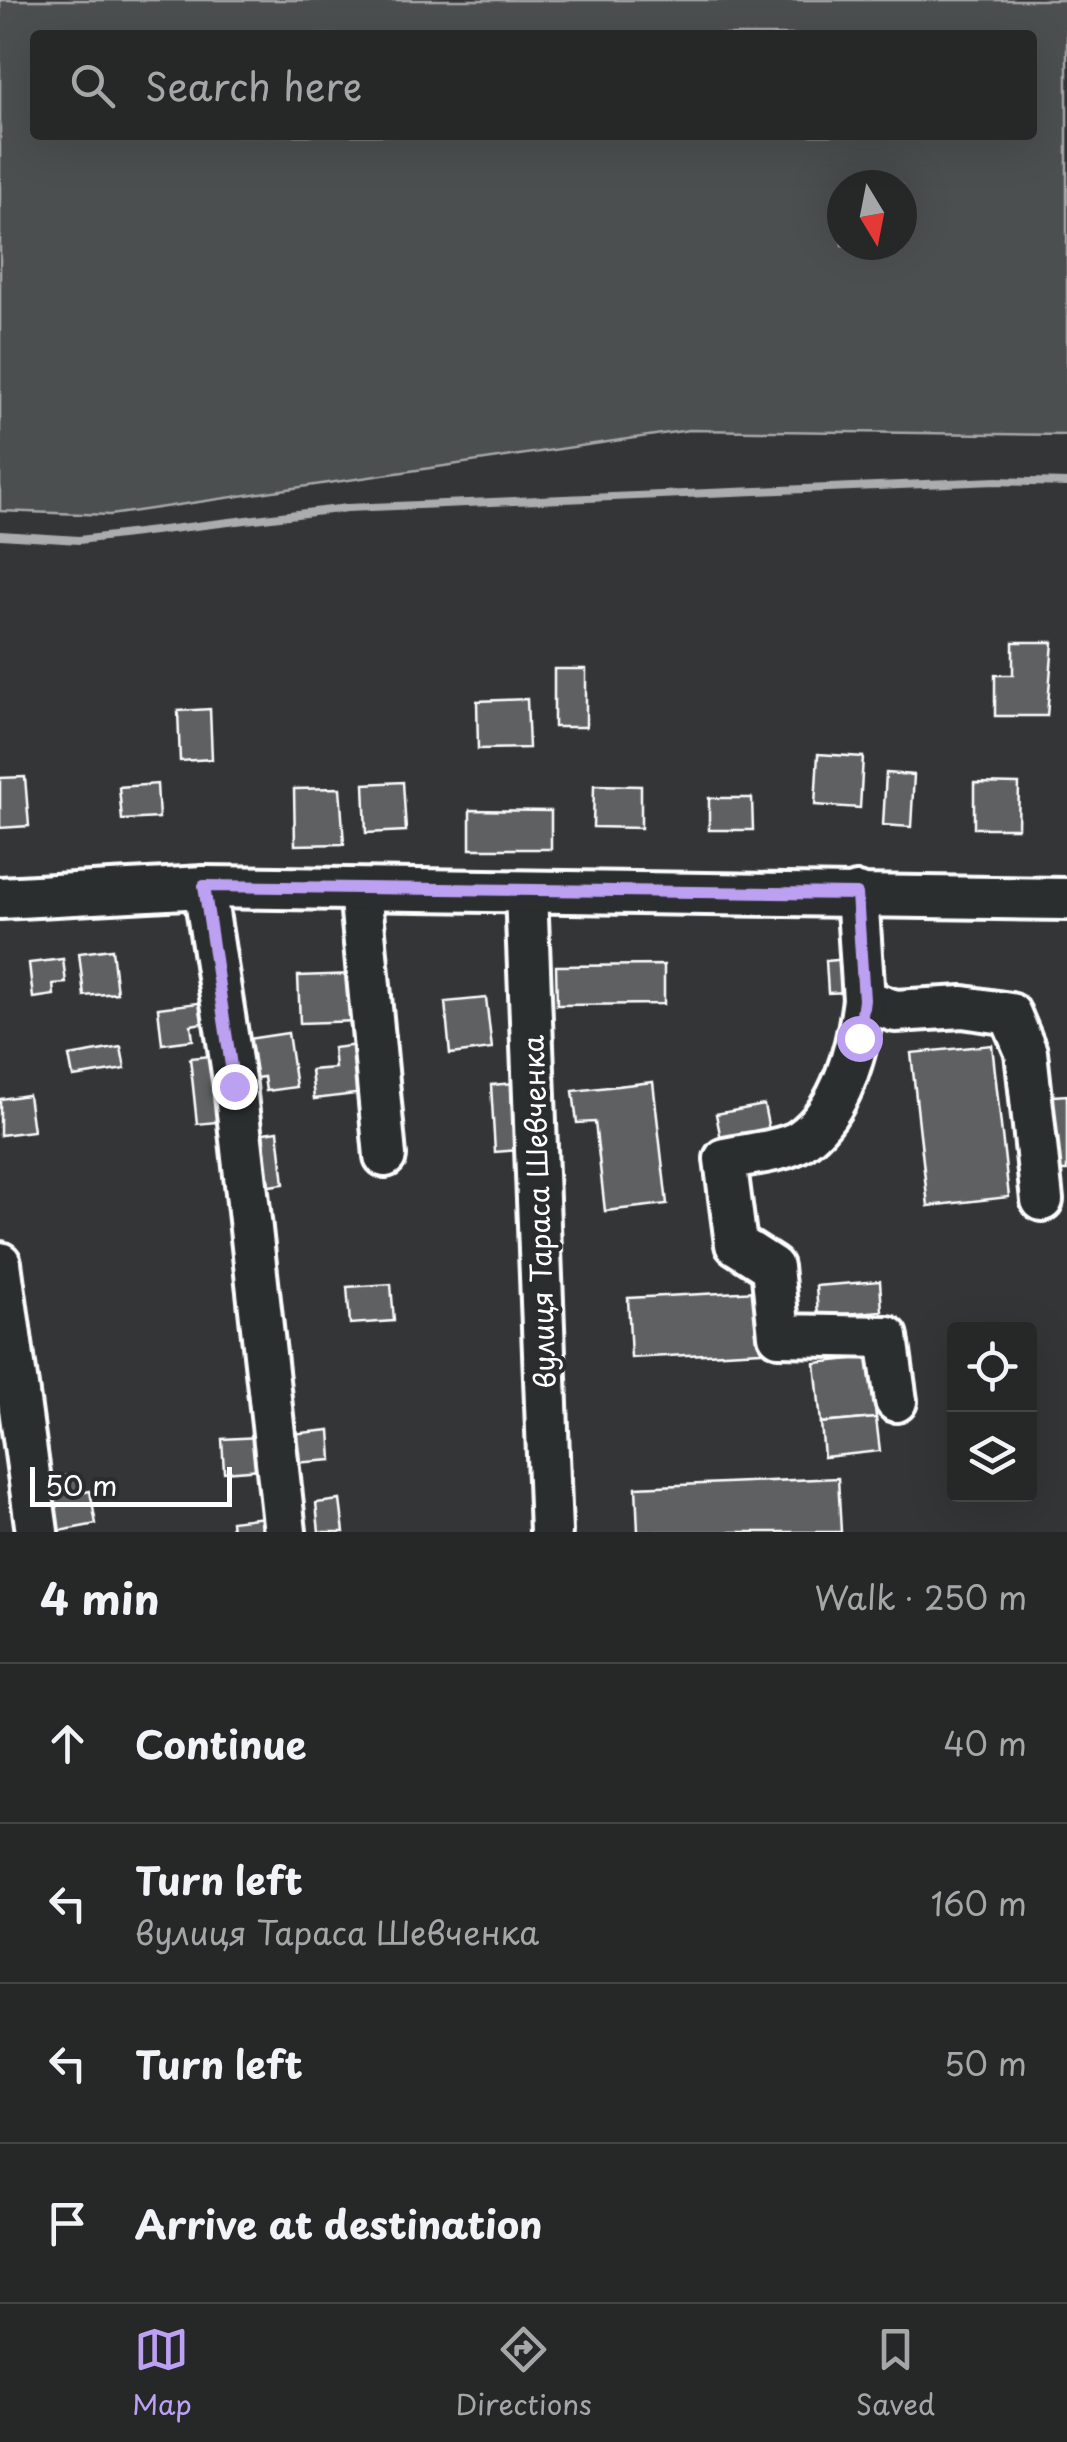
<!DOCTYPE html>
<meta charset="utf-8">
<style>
body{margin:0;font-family:"Playpen Sans",sans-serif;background:#323434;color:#f1f3f6}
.controls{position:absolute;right:30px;bottom:30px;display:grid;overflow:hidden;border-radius:10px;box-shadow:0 10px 40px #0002}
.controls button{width:90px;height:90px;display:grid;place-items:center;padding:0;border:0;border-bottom:2px solid #424445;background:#262828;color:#f1f3f6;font:50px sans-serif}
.compass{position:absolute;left:827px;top:170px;width:90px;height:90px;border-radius:50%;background:#262828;box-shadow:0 10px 40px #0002;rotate:170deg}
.scale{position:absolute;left:30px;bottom:25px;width:202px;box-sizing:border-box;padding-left:10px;border:5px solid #fff;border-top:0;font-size:28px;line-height:35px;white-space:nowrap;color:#fff;-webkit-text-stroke:8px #2a2d2e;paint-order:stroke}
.stop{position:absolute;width:30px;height:30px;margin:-22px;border:8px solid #bca0f2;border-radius:50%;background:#fff}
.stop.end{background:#bca0f2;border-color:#fff;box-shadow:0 2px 10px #0008}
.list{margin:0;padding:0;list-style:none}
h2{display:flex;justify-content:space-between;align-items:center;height:130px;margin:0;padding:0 40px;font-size:42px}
h2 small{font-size:32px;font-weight:400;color:#a4a6a8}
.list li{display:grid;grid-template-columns:65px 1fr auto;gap:30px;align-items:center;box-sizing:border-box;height:160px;padding:0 40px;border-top:2px solid #424445}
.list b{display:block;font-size:38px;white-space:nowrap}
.list p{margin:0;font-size:32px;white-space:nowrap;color:#a4a6a8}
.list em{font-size:32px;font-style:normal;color:#a4a6a8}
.icon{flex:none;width:55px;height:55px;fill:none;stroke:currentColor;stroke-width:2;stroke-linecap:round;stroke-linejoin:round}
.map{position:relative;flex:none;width:1067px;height:1532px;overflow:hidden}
.search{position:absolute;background:#262828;box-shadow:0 10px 40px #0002;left:30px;right:30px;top:30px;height:110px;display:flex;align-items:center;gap:25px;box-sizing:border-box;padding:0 35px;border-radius:10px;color:#a4a6a8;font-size:38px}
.sheet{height:770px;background:#262828}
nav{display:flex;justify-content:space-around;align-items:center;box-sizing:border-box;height:140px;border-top:2px solid #424445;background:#262828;font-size:28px;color:#a4a6a8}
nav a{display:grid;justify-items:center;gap:5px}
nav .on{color:#bca0f2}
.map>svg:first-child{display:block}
</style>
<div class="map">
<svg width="1067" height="1532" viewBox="0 0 1067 1532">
<rect width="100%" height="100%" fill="#333536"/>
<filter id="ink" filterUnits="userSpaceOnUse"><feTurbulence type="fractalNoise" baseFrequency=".01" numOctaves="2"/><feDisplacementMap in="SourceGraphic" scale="20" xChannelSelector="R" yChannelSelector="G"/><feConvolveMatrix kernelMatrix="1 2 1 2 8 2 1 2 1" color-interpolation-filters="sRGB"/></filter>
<g filter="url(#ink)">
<path fill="#4c4f50" stroke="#a6a7a8" stroke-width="2.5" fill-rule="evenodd" d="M0 0H1067V435L689 430 110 515 0 511ZM35 35H1032V135H35ZM842 185H902V245H842Z"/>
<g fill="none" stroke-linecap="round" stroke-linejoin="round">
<polyline stroke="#abacad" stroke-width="8" points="0,535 79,540 347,508 996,481 1067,483"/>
</g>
<g fill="#5f6162" stroke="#fff" stroke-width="2.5">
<polygon points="1013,642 1053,642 1047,716 995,716 995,675 1013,675"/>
<rect x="554" y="669" width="32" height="58"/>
<polygon points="527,699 529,748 478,749 477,701"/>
<polygon points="210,709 212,759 180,761 178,711"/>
<polygon points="818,754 863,757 860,808 815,805"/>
<polygon points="886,773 914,775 911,827 883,825"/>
<polygon points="25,777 29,826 0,828 0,778"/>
<polygon points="403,782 406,831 366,833 364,784"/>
<polygon points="974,783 1019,784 1018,828 974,828"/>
<polygon points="157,784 159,818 122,820 119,787"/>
<polygon points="594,785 641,786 641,828 593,827"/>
<polygon points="340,788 344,844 295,845 294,789"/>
<polygon points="709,798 752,798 753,830 709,830"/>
<polygon points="470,810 551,811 551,849 470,849"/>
<polygon points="112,949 117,993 84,996 79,953"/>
<polygon points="63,959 66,983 53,984 54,995 33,998 29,963"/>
<polygon points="847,959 848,992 828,993 826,961"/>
<polygon points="664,965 664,1004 557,1005 556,966"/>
<polygon points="356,974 358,1021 300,1023 298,976"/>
<polygon points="486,998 492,1049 450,1054 445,1002"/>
<polygon points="206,1002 208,1022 191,1025 193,1040 162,1044 158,1008"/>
<polygon points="288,1033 296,1087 266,1091 264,1077 248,1079 242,1040"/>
<polygon points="366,1044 372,1092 314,1099 311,1070 335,1068 333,1048"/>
<polygon points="992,1045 1009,1197 928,1206 911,1053"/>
<polygon points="121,1047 125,1069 73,1077 69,1056"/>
<polygon points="220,1055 227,1121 197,1124 190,1058"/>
<polygon points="653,1082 667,1204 605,1211 595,1122 577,1123 573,1091"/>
<polygon points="515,1083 519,1150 495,1152 491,1085"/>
<polygon points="28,1095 33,1131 0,1135 0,1099"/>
<polygon points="1067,1095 1067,1171 1060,1171 1053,1096"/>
<polygon points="764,1105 769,1130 721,1139 716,1114"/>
<polygon points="278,1131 284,1184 255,1188 249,1135"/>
<polygon points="880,1281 882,1311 818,1316 816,1286"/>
<polygon points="391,1284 394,1321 350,1324 347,1287"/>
<polygon points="758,1291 761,1351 631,1358 628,1298"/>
<polygon points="870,1357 876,1418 821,1423 815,1363"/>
<polygon points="876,1418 880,1451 824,1457 821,1423"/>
<polygon points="330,1430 332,1460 294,1463 291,1434"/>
<polygon points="259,1437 261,1469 224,1472 222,1439"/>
<polygon points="77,1474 80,1493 90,1491 96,1524 54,1532 39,1481"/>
<polygon points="838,1478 841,1532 638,1532 636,1487"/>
<polygon points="340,1500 344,1532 319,1532 316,1503"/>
<polygon points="274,1516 276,1532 232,1532 231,1521"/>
</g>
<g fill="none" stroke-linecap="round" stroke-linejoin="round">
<defs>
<g id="minor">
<polyline points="204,887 235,1086 285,1532"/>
<polyline points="360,890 385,1156"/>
<polyline points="526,892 551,1532"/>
<polyline points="857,894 864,1000 895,1011 963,1007 1010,1014 1026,1052 1042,1200"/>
<polyline points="0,898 204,887 1067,899"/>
<path d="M864 1000C858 1046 843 1111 801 1140 783 1152 746 1154 725 1159L736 1244 772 1267 779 1335 887 1337 896 1401"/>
<polyline points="0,1263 37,1532"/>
</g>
</defs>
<use href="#minor" stroke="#fff" stroke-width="48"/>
<use href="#minor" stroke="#2a2d2e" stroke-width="40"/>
</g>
</g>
<g fill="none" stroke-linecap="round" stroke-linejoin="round" filter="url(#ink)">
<polyline stroke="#bca0f2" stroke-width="12" points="234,1086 204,886 857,894 864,1000 859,1038"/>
</g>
<g text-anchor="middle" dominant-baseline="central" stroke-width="8" stroke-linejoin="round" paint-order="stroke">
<g font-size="28" fill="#fff" stroke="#2a2d2e">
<text transform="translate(538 1212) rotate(-92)">вулиця Тараса Шевченка</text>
</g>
</g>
</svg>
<div class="controls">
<button><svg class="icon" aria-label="locate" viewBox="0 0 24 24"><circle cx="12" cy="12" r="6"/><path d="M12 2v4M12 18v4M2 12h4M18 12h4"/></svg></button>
<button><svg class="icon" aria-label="layers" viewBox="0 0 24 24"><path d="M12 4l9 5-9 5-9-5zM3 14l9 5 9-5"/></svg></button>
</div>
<svg class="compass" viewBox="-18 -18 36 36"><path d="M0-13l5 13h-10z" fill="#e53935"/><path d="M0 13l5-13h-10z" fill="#a4a6a8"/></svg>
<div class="scale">50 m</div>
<div class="stop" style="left:859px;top:1038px"></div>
<div class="stop end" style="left:234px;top:1086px"></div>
<div class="search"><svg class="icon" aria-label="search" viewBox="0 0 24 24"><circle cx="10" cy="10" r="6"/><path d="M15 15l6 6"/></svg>Search here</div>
</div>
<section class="sheet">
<h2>4 min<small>Walk · 250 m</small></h2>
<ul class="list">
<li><svg class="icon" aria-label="ahead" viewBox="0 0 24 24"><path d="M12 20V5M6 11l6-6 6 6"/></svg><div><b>Continue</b></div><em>40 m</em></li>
<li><svg class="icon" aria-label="left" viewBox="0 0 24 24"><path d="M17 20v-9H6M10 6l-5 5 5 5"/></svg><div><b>Turn left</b><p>вулиця Тараса Шевченка</p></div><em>160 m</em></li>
<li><svg class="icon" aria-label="left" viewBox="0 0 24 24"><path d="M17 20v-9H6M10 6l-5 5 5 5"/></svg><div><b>Turn left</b></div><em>50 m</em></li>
<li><svg class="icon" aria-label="arrive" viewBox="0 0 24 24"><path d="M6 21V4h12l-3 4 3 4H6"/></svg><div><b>Arrive at destination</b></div></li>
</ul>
</section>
<nav>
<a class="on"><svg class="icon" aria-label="map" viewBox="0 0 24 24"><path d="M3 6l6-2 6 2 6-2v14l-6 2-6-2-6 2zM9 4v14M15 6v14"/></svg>Map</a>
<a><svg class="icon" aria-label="directions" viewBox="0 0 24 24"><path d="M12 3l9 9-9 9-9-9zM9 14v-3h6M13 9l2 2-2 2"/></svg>Directions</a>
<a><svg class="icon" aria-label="saved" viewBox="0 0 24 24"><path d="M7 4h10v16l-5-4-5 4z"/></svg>Saved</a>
</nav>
